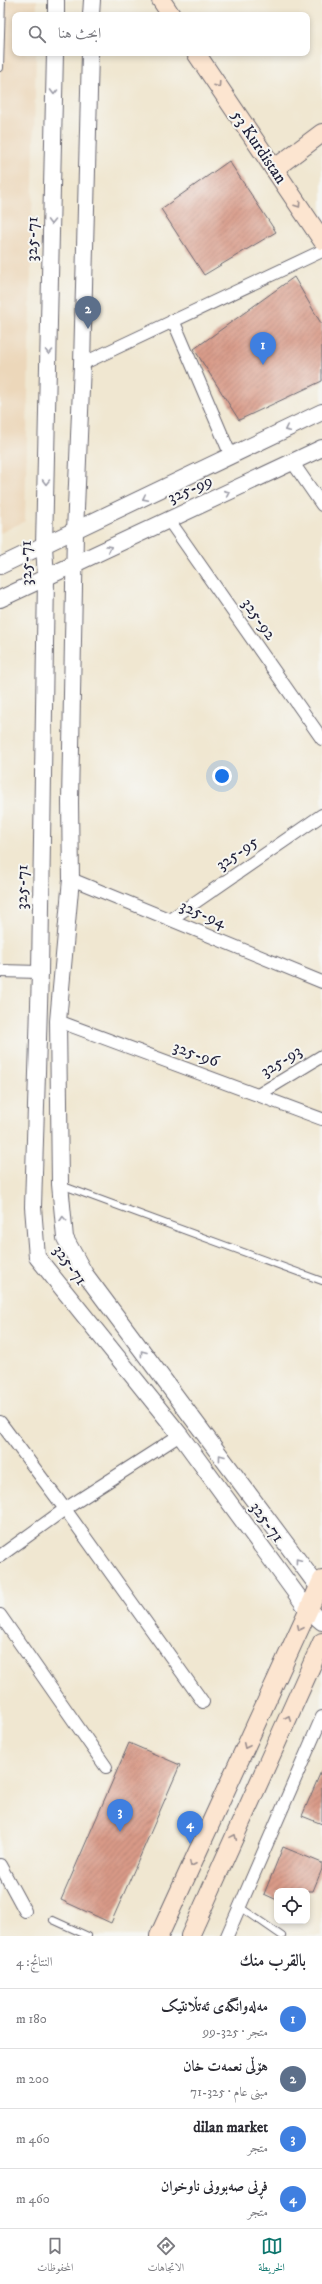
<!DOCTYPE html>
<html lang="ar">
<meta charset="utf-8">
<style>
body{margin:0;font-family:"IM FELL DW Pica",Amiri,serif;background:#f7f7f7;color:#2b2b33;direction:rtl}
.controls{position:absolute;right:12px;bottom:12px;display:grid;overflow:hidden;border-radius:8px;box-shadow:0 2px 6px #0003}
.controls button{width:36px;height:36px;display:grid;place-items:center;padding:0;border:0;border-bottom:1px solid #e1e1e2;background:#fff;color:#2b2b33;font:20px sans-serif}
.you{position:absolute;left:222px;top:776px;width:14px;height:14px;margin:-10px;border:3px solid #fff;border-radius:50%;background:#1a73e8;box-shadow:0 0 0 6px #1a73e833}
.badge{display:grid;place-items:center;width:26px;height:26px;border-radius:50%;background:#0f766e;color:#fff;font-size:13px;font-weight:700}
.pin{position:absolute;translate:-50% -33px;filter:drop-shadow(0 1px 2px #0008)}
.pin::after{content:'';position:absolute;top:21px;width:14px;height:12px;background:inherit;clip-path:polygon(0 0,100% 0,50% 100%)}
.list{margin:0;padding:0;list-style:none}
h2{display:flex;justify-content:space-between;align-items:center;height:52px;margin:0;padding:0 16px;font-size:17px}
h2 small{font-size:13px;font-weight:400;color:#7c7c81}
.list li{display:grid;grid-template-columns:26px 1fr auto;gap:12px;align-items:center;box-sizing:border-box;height:60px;padding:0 16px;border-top:1px solid #e1e1e2}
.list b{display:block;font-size:15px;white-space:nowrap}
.list p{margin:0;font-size:13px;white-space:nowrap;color:#7c7c81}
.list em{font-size:13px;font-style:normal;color:#7c7c81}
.icon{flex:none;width:22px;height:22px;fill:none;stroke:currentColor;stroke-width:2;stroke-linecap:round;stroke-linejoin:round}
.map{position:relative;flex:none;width:322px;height:1936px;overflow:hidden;direction:ltr}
.search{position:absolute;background:#fff;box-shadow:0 2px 6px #0003;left:12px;right:12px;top:12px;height:44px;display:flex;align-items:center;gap:10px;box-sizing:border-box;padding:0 14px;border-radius:8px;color:#7c7c81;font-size:15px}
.sheet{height:292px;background:#fff}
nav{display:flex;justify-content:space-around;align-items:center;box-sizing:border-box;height:56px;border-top:1px solid #e1e1e2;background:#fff;font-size:11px;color:#7c7c81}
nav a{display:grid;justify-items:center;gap:2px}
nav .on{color:#0f766e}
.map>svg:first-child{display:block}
</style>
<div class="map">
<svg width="322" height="1936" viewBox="0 0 322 1936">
<defs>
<pattern id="building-hatch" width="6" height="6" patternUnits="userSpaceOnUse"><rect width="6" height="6" fill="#d89a87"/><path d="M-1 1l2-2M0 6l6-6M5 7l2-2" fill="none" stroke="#af7d70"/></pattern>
</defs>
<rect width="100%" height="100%" fill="#f6f6f2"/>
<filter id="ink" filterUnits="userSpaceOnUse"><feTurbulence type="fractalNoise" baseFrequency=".025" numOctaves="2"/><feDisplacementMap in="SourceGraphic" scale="8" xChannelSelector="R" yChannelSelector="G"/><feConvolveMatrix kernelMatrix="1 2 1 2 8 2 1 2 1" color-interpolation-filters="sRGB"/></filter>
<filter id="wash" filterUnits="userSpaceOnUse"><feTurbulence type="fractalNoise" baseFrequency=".012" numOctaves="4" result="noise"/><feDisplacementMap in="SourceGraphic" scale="16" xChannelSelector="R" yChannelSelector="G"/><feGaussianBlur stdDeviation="0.9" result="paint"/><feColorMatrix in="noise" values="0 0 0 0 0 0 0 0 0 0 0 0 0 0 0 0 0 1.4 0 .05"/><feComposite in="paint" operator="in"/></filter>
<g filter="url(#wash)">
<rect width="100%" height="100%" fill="#f0e7d1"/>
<polygon fill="#ecd7ba" points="0,0 37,0 37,15 15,15 15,53 36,53 25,521 0,533"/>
<g id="blocks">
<g fill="url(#building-hatch)">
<polygon points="229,161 276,232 204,275 161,209"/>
<polygon points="294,277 322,325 322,381 239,420 194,349"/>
<polygon points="129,1743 180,1765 111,1923 61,1900"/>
<polygon points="322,1769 322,1824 302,1816"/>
<polygon points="283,1847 322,1863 322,1869 313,1891 277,1891 277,1900 264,1894"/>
</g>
</g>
</g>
<g filter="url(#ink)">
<use href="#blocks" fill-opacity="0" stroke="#6a6770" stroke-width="1"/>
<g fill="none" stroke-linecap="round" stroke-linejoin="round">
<defs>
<g id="service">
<polyline points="0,68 2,0"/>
<polyline points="61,1185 322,1281"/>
<polyline points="240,1907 282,1936"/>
<polyline points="53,1920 88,1936"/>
</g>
<g id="minor">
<polyline points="173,320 231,456"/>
<polyline points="82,364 322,251"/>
<polyline points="293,463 322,505"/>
<polyline points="168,519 322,739"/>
<polyline points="71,879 322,982"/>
<polyline points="171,919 322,815"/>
<polyline points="0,971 40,972"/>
<polyline points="58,1021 322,1119"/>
<polyline points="258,1095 322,1056"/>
<polyline points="0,1422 65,1509 203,1702"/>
<polyline points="0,1556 65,1509 180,1435"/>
<polyline points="0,1615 106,1767"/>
<polyline points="0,1865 25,1911"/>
<polyline points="227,1936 322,1717"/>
</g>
<g id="tertiary">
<polyline points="56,15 56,0"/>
<polyline points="91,15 92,0"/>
<polyline points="55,53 44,546 46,578 40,972 33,1207 37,1257 180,1435 308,1610 322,1622"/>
<polyline points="90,53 82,364 75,532 70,802 71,879 58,1021 60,1184 65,1238 85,1274 322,1592"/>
<polyline points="0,566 322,412"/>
<polyline points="0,599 322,448"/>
</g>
<g id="secondary">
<polyline points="161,0 171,15"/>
<polyline points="196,53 322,240"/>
<polyline points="274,169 322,133"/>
<polyline points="159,1936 322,1580"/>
<polyline points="190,1936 322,1642"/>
</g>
</defs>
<use href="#service" stroke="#6a6770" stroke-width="8"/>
<use href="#minor" stroke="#6a6770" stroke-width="14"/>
<use href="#tertiary" stroke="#6a6770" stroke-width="18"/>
<use href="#secondary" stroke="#6a6770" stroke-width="20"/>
<use href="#service" stroke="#fff" stroke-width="6"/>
<use href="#minor" stroke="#fff" stroke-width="12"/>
<use href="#tertiary" stroke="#fff" stroke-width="16"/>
<use href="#secondary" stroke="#fce5d0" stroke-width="18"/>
</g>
<defs><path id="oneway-chevron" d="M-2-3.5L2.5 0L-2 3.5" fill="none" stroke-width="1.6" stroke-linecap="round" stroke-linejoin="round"/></defs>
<g stroke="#9a8d8d">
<use href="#oneway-chevron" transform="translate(218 85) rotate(56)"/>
<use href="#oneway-chevron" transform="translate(298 205) rotate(56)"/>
<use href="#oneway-chevron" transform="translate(300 1628) rotate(115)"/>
<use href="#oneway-chevron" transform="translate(288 1718) rotate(-66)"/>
<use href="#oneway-chevron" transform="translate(246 1746) rotate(115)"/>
<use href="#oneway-chevron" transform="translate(234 1837) rotate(-66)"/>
<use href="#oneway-chevron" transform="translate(192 1864) rotate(115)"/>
</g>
<g stroke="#9c9ca7">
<use href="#oneway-chevron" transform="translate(54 92) rotate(91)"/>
<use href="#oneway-chevron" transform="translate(51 222) rotate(91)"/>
<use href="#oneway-chevron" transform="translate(49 352) rotate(91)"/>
<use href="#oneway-chevron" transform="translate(287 429) rotate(154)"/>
<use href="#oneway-chevron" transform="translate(46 482) rotate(91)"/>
<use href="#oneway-chevron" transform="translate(227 493) rotate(-24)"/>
<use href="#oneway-chevron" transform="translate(145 498) rotate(154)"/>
<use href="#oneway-chevron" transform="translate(109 548) rotate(-26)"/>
<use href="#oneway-chevron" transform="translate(63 1219) rotate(-95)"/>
<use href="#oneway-chevron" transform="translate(143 1353) rotate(-127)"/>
<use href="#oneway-chevron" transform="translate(221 1457) rotate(-127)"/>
<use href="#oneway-chevron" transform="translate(298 1561) rotate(-127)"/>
</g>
</g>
<g text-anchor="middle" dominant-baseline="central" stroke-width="4" stroke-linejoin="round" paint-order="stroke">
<g font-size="17" fill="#22223b" stroke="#f6f6f2">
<text transform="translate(259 147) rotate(56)">53 Kurdistan</text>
<text transform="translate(32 239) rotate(-89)">325-71</text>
<text transform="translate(190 489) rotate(-24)">325-99</text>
<text transform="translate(26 563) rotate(-91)">325-71</text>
<text transform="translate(259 619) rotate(55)">325-92</text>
<text transform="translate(237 853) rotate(-35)">325-95</text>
<text transform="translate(22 887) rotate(-89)">325-71</text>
<text transform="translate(203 914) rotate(23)">325-94</text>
<text transform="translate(196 1054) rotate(20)">325-96</text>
<text transform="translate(281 1061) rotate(-32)">325-93</text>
<text transform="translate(70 1265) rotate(54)">325-71</text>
<text transform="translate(267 1522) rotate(54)">325-71</text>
</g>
</g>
</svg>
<div class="controls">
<button><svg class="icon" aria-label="locate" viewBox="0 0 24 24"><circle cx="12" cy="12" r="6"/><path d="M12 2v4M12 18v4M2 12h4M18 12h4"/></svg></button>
</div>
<div class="you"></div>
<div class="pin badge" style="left:263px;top:365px;background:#3f7fe0">1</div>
<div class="pin badge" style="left:88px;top:329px;background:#5c6f8a">2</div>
<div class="pin badge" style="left:120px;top:1832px;background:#3f7fe0">3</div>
<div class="pin badge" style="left:190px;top:1844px;background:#3f7fe0">4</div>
<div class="search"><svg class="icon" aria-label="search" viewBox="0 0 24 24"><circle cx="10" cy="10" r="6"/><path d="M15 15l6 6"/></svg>ابحث هنا</div>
</div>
<section class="sheet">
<h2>بالقرب منك<small>النتائج: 4</small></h2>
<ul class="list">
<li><span class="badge" style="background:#3f7fe0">1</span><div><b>مەلەوانگەی ئەتڵانتیک</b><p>متجر · 325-99</p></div><em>180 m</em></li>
<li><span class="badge" style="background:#5c6f8a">2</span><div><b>هۆڵی نعمەت خان</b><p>مبنى عام · 325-71</p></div><em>200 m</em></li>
<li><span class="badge" style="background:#3f7fe0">3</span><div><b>dilan market</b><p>متجر</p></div><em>460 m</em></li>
<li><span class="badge" style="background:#3f7fe0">4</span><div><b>فڕنی صەبوونی ناوخوان</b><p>متجر</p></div><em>460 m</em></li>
</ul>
</section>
<nav>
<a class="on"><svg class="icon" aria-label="map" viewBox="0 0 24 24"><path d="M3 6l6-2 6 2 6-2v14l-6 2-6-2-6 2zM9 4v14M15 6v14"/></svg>الخريطة</a>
<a><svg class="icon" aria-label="directions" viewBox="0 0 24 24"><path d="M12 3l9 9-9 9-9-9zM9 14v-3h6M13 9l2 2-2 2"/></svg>الاتجاهات</a>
<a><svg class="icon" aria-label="saved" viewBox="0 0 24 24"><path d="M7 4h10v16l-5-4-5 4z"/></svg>المحفوظات</a>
</nav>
